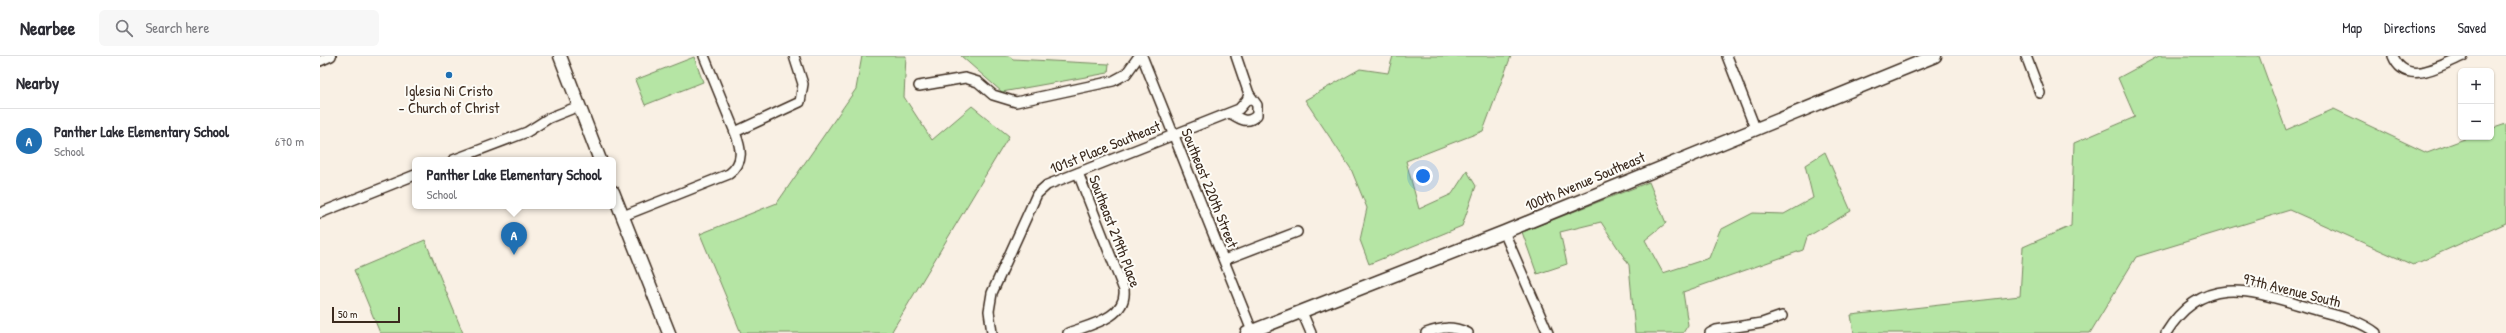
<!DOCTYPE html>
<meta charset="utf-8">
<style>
body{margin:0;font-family:"Patrick Hand",sans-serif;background:#f7f7f7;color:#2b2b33}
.controls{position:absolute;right:12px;top:12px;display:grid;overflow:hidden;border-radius:6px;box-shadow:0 1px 3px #0004}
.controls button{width:36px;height:36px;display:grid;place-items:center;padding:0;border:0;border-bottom:1px solid #e1e1e2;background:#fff;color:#2b2b33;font:20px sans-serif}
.scale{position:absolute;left:12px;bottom:10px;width:68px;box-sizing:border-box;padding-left:4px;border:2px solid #3b2a1e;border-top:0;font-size:11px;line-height:14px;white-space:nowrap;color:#3b2a1e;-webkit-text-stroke:3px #fdfcf7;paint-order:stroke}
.you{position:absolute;left:1103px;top:120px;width:14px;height:14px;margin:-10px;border:3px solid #fff;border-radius:50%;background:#1a73e8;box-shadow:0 0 0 6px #1a73e833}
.badge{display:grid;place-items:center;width:26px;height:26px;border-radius:50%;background:#1f6fb2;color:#fff;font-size:13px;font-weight:700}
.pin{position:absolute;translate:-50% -33px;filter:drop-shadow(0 1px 2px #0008)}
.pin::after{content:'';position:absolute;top:21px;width:14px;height:12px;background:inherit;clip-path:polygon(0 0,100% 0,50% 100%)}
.popup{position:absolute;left:92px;top:101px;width:204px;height:52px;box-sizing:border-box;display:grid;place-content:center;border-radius:6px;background:#fff;filter:drop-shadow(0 1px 3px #0005);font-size:13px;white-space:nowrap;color:#7c7c81}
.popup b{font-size:15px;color:#2b2b33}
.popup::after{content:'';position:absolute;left:50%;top:100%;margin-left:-8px;border:8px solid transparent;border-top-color:#fff}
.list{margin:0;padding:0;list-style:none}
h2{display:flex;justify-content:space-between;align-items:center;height:52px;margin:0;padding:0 16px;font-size:17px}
h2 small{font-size:13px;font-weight:400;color:#7c7c81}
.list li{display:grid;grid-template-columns:26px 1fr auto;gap:12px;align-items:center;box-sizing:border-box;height:64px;padding:0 16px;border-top:1px solid #e1e1e2}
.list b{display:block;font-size:15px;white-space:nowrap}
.list p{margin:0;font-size:13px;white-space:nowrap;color:#7c7c81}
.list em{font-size:13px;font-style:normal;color:#7c7c81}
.icon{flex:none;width:22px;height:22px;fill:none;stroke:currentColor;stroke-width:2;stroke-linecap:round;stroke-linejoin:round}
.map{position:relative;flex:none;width:2186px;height:277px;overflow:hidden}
header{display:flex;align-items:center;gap:24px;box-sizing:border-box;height:56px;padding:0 20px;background:#fff;border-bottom:1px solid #e1e1e2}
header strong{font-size:19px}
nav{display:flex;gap:22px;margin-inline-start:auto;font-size:14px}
.search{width:280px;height:36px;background:#f7f7f7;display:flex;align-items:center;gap:10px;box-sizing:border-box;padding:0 14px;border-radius:6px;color:#7c7c81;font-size:15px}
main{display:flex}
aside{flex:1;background:#fff}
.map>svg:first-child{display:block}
</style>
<header>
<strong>Nearbee</strong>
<div class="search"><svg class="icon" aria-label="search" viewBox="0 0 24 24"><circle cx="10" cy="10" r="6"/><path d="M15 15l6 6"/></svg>Search here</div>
<nav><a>Map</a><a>Directions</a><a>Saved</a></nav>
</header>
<main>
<aside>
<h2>Nearby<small></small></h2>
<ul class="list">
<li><span class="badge">A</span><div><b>Panther Lake Elementary School</b><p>School</p></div><em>670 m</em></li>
</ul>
</aside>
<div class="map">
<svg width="2186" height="277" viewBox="0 0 2186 277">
<rect width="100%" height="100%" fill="#f9f0e4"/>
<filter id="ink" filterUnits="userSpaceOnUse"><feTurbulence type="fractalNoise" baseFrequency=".025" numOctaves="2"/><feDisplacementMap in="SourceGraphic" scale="8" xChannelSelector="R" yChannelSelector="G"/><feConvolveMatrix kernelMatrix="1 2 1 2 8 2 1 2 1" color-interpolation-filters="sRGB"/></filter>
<g filter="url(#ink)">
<g fill="#b5e5a4" stroke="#788861">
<polygon points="542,0 586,0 584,41 612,84 652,50 689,80 572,275 574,277 421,277 380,178 457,147 536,33"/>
<polygon points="641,0 689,0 693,3 789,8 788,17 682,36"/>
<polygon points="1073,0 1191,0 1163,75 1086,105 1099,153 1132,138 1147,115 1156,130 1142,170 1049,208 1040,184 1047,152 1031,113 985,44 1040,13 1068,17"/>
<polygon points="1839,0 1939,0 1966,74 2014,53 2107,97 2150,81 2171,81 2171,73 2186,68 2186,167 2093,209 1970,154 1816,201 1770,277 1534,277 1531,259 1700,240 1703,191 1751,170 1754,87 1815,61 1798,22"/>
<polygon points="374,1 383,26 325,49 315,24"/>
<polygon points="1505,96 1531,155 1487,181 1483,194 1363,236 1368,269 1363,277 1315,277 1309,209 1281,166 1240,176 1247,208 1217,218 1202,176 1329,126 1346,167 1325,184 1343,217 1389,202 1400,174 1433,157 1464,158 1493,142 1485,109"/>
<polygon points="105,184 143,277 60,277 34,214"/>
</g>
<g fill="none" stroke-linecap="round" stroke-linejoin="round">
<defs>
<g id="street">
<polyline points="384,0 415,76"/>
<polyline points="822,0 932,275"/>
<polyline points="1407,0 1435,72"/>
<polyline points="1706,0 1720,37"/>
<path d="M2073 0C2086 32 2121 9 2143 0"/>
<polyline points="0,5 11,0"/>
<polyline points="599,30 645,22 658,26 673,39 696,46 793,25 806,18 819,0"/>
<path d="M910 57C920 63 927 69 937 59V49L929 38"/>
<polyline points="133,104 207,76 229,62 259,50"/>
<polyline points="0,157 95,119"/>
<path d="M303 160 409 118C425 106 421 92 415 76L480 46 483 28 474 0"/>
<polyline points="1184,176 1228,277"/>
<polyline points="904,204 977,176"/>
<polyline points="982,256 991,277"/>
<polyline points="672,277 669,255 672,237 717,138 727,129 919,53 927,44 929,38 916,0"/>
<path d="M748 277C769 269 807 262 804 234L758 117"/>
<path d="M1106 277C1122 271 1132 270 1148 277"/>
<polyline points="1390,277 1396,274 1442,267 1462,260"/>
<path d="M1846 277C1885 214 1935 236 1993 253 2013 259 2039 263 2056 277"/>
</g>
<g id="secondary">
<polyline points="240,0 280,104"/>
<polyline points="293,136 349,277"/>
<polyline points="927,277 1184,176 1615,0"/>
</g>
</defs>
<use href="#street" stroke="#3b2a1e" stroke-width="12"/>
<use href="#secondary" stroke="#3b2a1e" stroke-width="15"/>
<use href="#street" stroke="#fdfcf7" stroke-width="9"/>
<use href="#secondary" stroke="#fdfcf7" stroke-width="12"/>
</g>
</g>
<circle fill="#1f6fb2" stroke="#fdfcf7" stroke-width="1.5" cx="129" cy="19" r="4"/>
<g text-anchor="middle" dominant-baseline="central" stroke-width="4" stroke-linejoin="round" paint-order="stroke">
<g font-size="15" fill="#3b2a1e" stroke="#fdfcf7">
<text x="129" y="34">Iglesia Ni Cristo<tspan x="129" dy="17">- Church of Christ</tspan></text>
</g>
<g font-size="15" fill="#3b2a1e" stroke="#fdfcf7">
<text transform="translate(785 91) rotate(-22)">101st Place Southeast</text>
<text transform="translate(1265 125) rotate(-23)">100th Avenue Southeast</text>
<text transform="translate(890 132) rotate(68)">Southeast 220th Street</text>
<text transform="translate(795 175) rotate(69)">Southeast 219th Place</text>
<text transform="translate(1972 234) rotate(14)">97th Avenue South</text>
</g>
</g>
</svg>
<div class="controls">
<button>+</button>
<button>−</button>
</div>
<div class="scale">50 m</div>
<div class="you"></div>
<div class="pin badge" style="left:194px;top:199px">A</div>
<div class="popup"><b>Panther Lake Elementary School</b>School</div>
</div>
</main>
